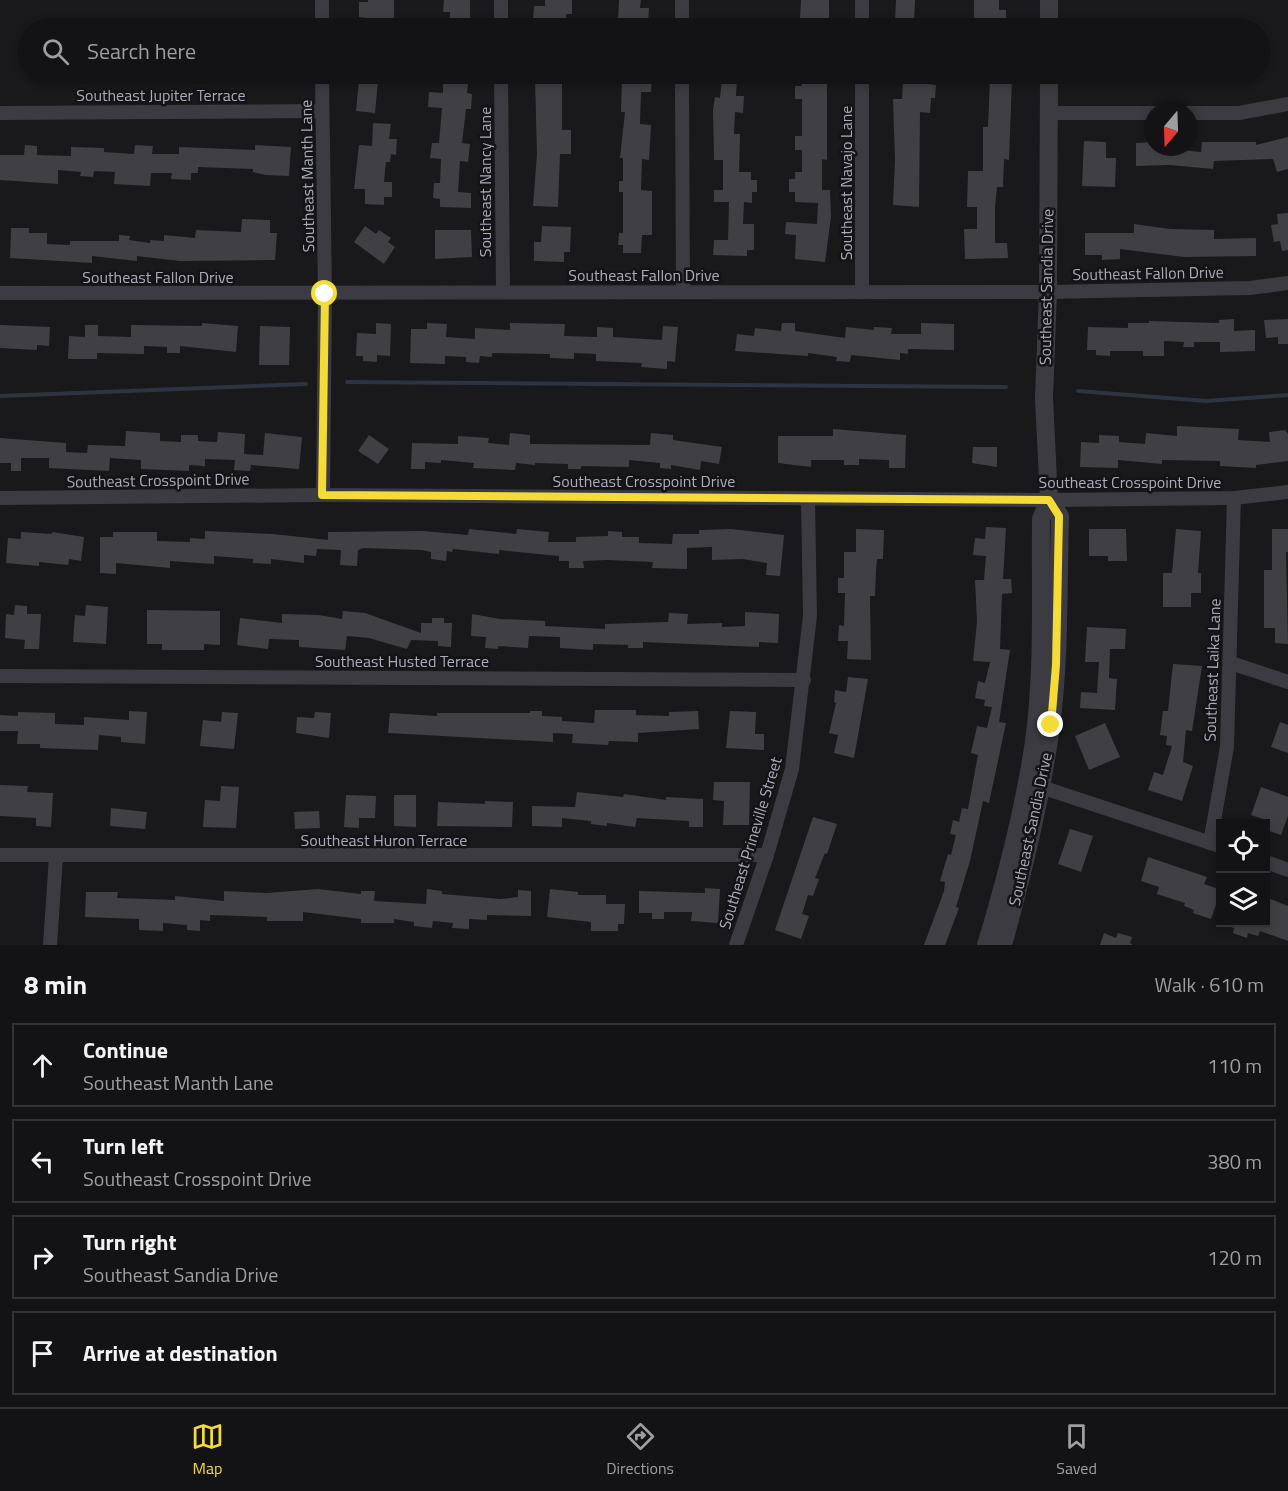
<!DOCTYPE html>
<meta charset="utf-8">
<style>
body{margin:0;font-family:"Titillium Web",sans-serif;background:#1c1b1d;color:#f1f3f6}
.controls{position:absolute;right:18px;bottom:18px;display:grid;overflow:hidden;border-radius:0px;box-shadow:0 3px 9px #0003}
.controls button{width:54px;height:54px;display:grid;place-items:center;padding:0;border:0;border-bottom:2px solid #323234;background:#131214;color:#f1f3f6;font:30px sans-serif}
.compass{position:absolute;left:1144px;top:102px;width:54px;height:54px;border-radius:50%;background:#131214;box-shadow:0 3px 9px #0003;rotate:199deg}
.stop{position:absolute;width:18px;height:18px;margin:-14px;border:4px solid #f4db37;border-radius:50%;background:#fff}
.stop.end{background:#f4db37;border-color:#fff;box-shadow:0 2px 6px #0008}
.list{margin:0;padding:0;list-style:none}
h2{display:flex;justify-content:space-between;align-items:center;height:78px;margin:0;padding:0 24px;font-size:26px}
h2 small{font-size:20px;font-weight:400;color:#9d9ea0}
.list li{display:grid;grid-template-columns:39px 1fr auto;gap:18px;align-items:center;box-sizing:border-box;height:84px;margin:0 12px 12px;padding:0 12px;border:2px solid #323234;border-radius:0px}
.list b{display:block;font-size:22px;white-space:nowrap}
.list p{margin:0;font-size:20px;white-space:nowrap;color:#9d9ea0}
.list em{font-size:20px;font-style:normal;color:#9d9ea0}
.icon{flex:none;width:33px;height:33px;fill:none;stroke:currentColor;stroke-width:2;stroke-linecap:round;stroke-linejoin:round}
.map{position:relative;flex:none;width:1288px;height:945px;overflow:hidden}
.search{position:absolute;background:#131214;box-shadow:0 3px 9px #0003;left:18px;right:18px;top:18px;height:66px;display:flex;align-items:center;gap:15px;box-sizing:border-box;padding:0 21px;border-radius:33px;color:#9d9ea0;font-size:22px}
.sheet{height:462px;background:#131214}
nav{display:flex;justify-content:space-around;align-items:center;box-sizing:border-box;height:84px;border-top:2px solid #323234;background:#131214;font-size:16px;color:#9d9ea0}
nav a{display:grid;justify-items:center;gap:3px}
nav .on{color:#f4db37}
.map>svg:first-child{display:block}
</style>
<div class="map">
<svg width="1288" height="945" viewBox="0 0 1288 945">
<rect width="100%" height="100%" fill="#19181a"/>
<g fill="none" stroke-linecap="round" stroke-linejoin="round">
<g stroke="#2e343f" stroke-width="4">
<polyline points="347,382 1006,387"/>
<polyline points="1078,391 1206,401 1288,395"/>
<polyline points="0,396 306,384"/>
</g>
</g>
<g fill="#404044">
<polygon points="368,0 394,0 394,23 367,22 367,18 359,17 359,2 368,2"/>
<polygon points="444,0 470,0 470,22 450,21 450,12 443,12"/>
<polygon points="545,0 572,0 572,14 566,14 566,22 533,20 534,6 545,6"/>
<polygon points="619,0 641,0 640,8 649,8 648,22 618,20"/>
<polygon points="801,0 829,0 829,19 800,18"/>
<polygon points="896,0 915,0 914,22 895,22"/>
<polygon points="974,0 999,0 999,10 1006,10 1006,22 974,22"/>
<polygon points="802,77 827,77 827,160 822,159 822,190 830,190 831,217 825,262 795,259 796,235 785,234 786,222 817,224 818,203 795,202 795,192 789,192 789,179 795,179 795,172 802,172 802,150 795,150 795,136 802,136 802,99 795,99 795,86 802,86"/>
<polygon points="622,78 652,78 651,92 641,92 640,124 651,125 649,160 642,159 641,190 652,191 652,235 642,235 641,253 623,253 623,245 618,245 619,233 623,233 623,192 619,192 619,181 623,181 623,158 620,158 625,112 621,112"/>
<polygon points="722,78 737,79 736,96 744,96 743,113 735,112 734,134 740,134 739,172 751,172 751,180 757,180 757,192 752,192 752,203 744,202 743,224 754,224 754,250 747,250 747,256 713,255 714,240 728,240 729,202 714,202 714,190 723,190 723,160 714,160 713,110 715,97 720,98"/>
<polygon points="990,78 1012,79 1009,160 1004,159 1003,187 997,187 995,208 995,243 1007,243 1008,258 965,259 964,229 977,229 977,207 967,207 968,171 983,171 983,127 988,127"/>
<polygon points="535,79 562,79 562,130 571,130 571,154 560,154 558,207 533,206 537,154"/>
<polygon points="359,80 378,81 375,113 356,111"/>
<polygon points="903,81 936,85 935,98 931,98 930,113 920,112 919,207 893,205 895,160 893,99 902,99"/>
<polygon points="443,83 468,84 467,93 472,94 471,109 466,109 462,143 470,144 468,162 460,161 458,192 471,193 471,208 440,207 440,199 433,198 434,183 440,183 441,159 430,158 432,143 439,143 442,108 428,107 429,92 443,93"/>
<polygon points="373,123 391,124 389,139 397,139 396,155 391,154 390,162 386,162 384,182 392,182 392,197 384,197 384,205 365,204 365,189 354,189 359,145 372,146"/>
<polygon points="1288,137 1288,169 1277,172 1273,159 1214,161 1213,169 1170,165 1136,166 1136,143 1153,142 1153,147 1201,152 1202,142 1256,142 1256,145"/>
<polygon points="1084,141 1106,142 1106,158 1116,158 1115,187 1082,186"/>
<polygon points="25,145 37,146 37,155 71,156 71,147 104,148 104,152 134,154 135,145 153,146 152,154 179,154 179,147 255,150 255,145 291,147 289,176 265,175 253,172 253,169 198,167 198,173 191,173 191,180 171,179 172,173 151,173 150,186 114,184 115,172 94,171 93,177 80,176 81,172 58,170 58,184 0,180 0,155 24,155"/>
<polygon points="1288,213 1288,250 1282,251 1280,241 1274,242 1271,225 1278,224 1277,214"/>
<polygon points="242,219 270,220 270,233 277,233 275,260 180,261 137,256 137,261 92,256 92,263 10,258 11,228 29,228 29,233 47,233 47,244 70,245 70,241 119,241 119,235 130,236 129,240 150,243 150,240 164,241 164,235 195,238 196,230 241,232"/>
<polygon points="1134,224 1170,229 1214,230 1214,239 1256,238 1256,256 1184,257 1120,249 1120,259 1102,260 1102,255 1085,255 1085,233 1134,233"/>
<polygon points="365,226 376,234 379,230 391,238 388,242 395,247 384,264 354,242"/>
<polygon points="542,226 571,227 570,252 564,252 564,262 534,261 534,242 541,242"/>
<polygon points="435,230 471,230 472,257 435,259"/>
<polygon points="1234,319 1234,331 1255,330 1255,351 1220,352 1220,342 1194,342 1194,347 1183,347 1184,342 1164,341 1164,356 1143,356 1143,351 1110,351 1110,356 1096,355 1096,350 1087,350 1088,327 1128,328 1128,323 1149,323 1149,321 1219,323 1219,320"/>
<polygon points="1288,319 1288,344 1278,344 1278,337 1266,338 1264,320"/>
<polygon points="202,323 238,326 236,352 180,346 180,353 167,353 167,347 144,346 144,354 97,353 97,359 68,359 69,336 85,337 85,325 98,325 98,336 131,337 131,325 202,326"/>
<polygon points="376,323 391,324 390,356 377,355 377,362 363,361 363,356 356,356 357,333 376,334"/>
<polygon points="427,323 447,324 446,337 475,339 475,328 510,330 510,323 565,324 564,336 597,337 597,327 613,328 613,337 662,340 663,326 678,327 675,362 667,361 667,369 641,367 642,363 596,361 596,354 574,353 574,359 550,358 550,354 492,353 492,357 480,356 479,363 466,362 466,357 445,356 445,364 410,363 411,329 427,329"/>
<polygon points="782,323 795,323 795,331 845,338 846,327 874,330 874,327 892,328 891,334 921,334 921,323 954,324 954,350 908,349 908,354 900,353 900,360 851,355 850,362 836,361 837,357 808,353 808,356 735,351 737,334 754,336 755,328 781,331"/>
<polygon points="0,325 50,327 49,346 37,345 37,350 0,348"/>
<polygon points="260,326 290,327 289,365 259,365"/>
<polygon points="1177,426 1239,429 1238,440 1270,442 1269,432 1285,430 1288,434 1288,461 1256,465 1256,468 1220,466 1220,461 1162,460 1162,464 1118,460 1118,468 1080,467 1081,442 1099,443 1099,435 1119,436 1119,442 1145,444 1146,433 1177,436"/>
<polygon points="833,429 906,435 905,468 889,468 889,460 859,459 859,465 844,465 844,460 811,460 811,467 778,463 778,436 833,436"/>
<polygon points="126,431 160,433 160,441 181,442 181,435 198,435 198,441 217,442 218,432 245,434 244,454 263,455 265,433 302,437 299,469 251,465 250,471 234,470 235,460 205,459 205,466 189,465 189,471 141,469 141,460 110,458 109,471 49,468 49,458 21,458 21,471 11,471 11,463 0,463 0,438 66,443 66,452 87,453 88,445 125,446"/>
<polygon points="510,433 530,435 530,444 650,445 651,433 673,435 673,440 722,447 719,464 701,461 700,470 671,465 671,469 660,468 660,463 629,460 629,467 581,466 581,469 568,469 568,464 535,463 535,465 516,463 515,470 473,468 474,463 441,460 441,463 425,462 425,469 411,469 412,443 458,444 458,436 489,438 488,443 509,445"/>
<polygon points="369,435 389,449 378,464 358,451"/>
<polygon points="973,447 997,447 997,467 972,463"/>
<polygon points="986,527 1006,528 1003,579 1011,579 1012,593 1002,594 1000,649 1010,650 999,722 1006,723 989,803 983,801 970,861 956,907 959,908 945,945 924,945 944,891 945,882 940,881 948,854 951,855 956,835 950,834 953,820 959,822 962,808 968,809 978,755 971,753 977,726 987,728 992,707 984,706 985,700 975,698 978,681 985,683 990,662 973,661 977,622 975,580 984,580 986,556 973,555 975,538 985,539"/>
<polygon points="469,529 516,534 517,529 549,532 548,542 576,542 576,537 608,536 608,531 622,532 622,537 639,537 639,543 672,544 673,534 699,534 699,530 731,529 784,535 780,576 766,575 767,563 743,559 712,560 712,547 687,548 687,569 652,568 653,562 607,560 583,561 584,568 569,568 569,561 559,561 559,556 499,550 499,554 453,549 452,552 447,551 446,561 431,559 431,552 422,550 363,548 358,550 357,566 340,565 341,550 317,549 316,556 304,555 304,563 271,559 271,564 253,563 253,559 214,556 214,564 170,561 170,568 116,563 116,574 100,573 100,537 113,537 113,532 157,532 157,541 190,542 190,538 205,539 205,531 273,534 328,540 328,532 423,531 468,535"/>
<polygon points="856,529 884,530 883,559 877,559 876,569 875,596 870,596 871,660 847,659 848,641 838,641 839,625 844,626 845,593 838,593 838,578 844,578 844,552 856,552"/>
<polygon points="1089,529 1126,529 1127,561 1108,561 1108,556 1089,556"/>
<polygon points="1176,529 1201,531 1198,573 1201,573 1201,593 1191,593 1191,607 1163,607 1163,573 1172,573"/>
<polygon points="1272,529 1288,529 1288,552 1286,552 1288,644 1275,643 1275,628 1264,628 1264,570 1272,570"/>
<polygon points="21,532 52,534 52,532 84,537 81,561 69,559 68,565 39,562 39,566 6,563 8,538 21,539"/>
<polygon points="15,605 27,606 27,614 41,614 39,649 24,649 25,640 5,638 6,614 14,615"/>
<polygon points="86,605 108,607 106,644 73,642 75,615 85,616"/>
<polygon points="147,610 220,611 220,645 204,644 204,650 162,650 162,644 147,644"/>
<polygon points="343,611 365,613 421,633 421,623 432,623 432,618 444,618 444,623 452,623 451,647 438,646 438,641 411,640 407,649 369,638 347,636 345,650 299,647 299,640 269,639 268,649 237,645 240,618 282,623 282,614 319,615 342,619"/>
<polygon points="745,612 779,614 778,643 759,642 759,647 643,642 643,648 628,648 628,645 593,644 593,650 560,648 560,637 529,636 528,648 498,646 498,649 485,648 486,637 471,636 472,614 500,619 545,621 545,626 605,629 605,624 668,622 669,613 688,614 687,624 722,623 722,627 745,626"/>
<polygon points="1087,627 1126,629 1125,649 1110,649 1109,678 1117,679 1115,710 1080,708 1081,692 1097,693 1099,662 1085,662"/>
<polygon points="1173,664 1202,666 1192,731 1186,730 1183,762 1193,766 1182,801 1148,790 1154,772 1163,775 1172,746 1166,745 1167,736 1160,735 1163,711 1168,711"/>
<polygon points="848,677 868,679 854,758 834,753 838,735 829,733 836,703 834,702 835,690 846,692"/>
<polygon points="595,710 636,710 636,715 669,716 669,712 698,711 699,729 638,733 638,742 609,741 608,745 572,743 573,734 553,733 553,742 388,733 390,713 437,716 437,713 530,713 530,711 542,711 542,716 562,717 562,721 594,723"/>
<polygon points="129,711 147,712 145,744 121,742 121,737 99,735 98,750 40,748 40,744 17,744 18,731 0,731 0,715 18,716 18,712 55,713 55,724 84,725 84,717 129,720"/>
<polygon points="730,711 756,712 755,734 764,734 764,750 726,748"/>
<polygon points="222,712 238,713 234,749 200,746 203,720 221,722"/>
<polygon points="315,712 331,713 329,738 296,733 297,717 314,718"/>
<polygon points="1280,722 1288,725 1288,753 1271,747"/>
<polygon points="1105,723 1120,757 1089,770 1075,736"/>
<polygon points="714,782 750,782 749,825 723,825 724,801 713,800"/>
<polygon points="0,785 28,786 27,792 53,793 51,827 36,826 36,818 0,816"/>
<polygon points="221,786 239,787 236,828 203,827 205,800 220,801"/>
<polygon points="1261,787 1288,797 1288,816 1281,835 1266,830 1266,820 1251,815"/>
<polygon points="577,792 623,797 624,794 666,800 666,797 703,799 703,827 689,827 689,821 637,818 635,827 607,823 607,826 591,824 591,821 562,818 562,827 532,826 532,806 575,807"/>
<polygon points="346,795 376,796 375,818 359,818 359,828 344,827"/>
<polygon points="394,795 416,795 416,827 394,826"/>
<polygon points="485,801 513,802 512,827 437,826 438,802 485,804"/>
<polygon points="111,808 147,812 145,829 110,826"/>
<polygon points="319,811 320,828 295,829 294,812"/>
<polygon points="813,817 837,824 827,854 825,853 815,878 819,879 813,896 808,895 802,914 809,916 801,939 775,930"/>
<polygon points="1070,829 1093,836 1081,872 1058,864"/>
<polygon points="1148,857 1207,877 1204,884 1221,890 1211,919 1193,913 1194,910 1184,906 1185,903 1157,894 1159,887 1141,881"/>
<polygon points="705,888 720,889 718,923 691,921 692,912 664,912 664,919 652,919 652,913 639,913 639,891 705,893"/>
<polygon points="318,889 361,894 361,891 375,891 374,901 426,904 427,889 442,891 442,894 501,899 518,897 518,890 531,891 531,916 487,915 487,920 469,919 469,929 452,928 453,923 433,921 432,928 414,926 414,922 394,919 394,923 361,923 361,919 303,912 303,921 267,921 267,917 210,915 210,921 200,920 200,931 187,930 187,925 163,923 163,931 139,930 139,919 85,917 86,892 118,892 117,898 175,900 175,896 224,901 224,891 267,893"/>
<polygon points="550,889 578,892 578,895 606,895 606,904 625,904 624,924 618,924 618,931 591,931 591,922 547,917"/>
<polygon points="1266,897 1288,906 1288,941 1260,931 1258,936 1248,933 1247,938 1233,933 1234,928 1223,925 1223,922 1266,922"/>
<polygon points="1104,933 1116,938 1118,933 1132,937 1130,943 1133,945 1100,945"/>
</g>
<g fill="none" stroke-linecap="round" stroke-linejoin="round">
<g stroke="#3b3b41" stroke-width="14">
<polyline points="501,0 501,28"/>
<polyline points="682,0 682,28"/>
<polyline points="862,0 862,28"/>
<polyline points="322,28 322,0"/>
<polyline points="322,74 325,294 323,495"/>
<polyline points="501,74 503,291"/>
<polyline points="682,74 683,291"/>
<polyline points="862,74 862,291"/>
<polyline points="0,113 321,111"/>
<polyline points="1048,113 1153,113"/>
<polyline points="1189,113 1239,113 1288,104"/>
<polyline points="0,293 1048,292 1250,288 1288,283"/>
<polyline points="0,498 323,495 1049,500 1234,498 1288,492"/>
<polyline points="1231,663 1288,682"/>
<polyline points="0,676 804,680"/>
<polyline points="1035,785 1220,846"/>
<polyline points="1210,843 1227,747 1234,498"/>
<polyline points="0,855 767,855"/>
<polyline points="1266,862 1288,870"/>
<polyline points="50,945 56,857"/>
<polyline points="736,945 767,855 792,769 810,616 808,499"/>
</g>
<g stroke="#3b3b41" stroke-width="18">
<polyline points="1049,28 1049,0"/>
<path d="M986 945C1006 879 1024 810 1034 741 1044 668 1040 593 1041 519L1049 500 1044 398 1048 292 1049 74"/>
<path d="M1003 945C1023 873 1041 801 1051 726 1060 657 1058 586 1060 516L1049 500"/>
</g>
</g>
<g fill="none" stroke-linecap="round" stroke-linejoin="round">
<polyline stroke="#f4db37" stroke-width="8" points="325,294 322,495 1049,500 1059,516 1056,665 1051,725"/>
</g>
<g text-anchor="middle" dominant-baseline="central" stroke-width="5" stroke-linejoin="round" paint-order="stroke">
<g font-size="16" fill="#aaacba" stroke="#141315">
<text x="161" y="95">Southeast Jupiter Terrace</text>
<text transform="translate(307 176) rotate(-91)">Southeast Manth Lane</text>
<text transform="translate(485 182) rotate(-90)">Southeast Nancy Lane</text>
<text transform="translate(846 183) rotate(-90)">Southeast Navajo Lane</text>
<text transform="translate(1148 273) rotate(-1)">Southeast Fallon Drive</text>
<text x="644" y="275">Southeast Fallon Drive</text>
<text x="158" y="277">Southeast Fallon Drive</text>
<text transform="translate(1046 287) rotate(-89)">Southeast Sandia Drive</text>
<text transform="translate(158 480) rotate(-1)">Southeast Crosspoint Drive</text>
<text x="644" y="481">Southeast Crosspoint Drive</text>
<text x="1130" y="482">Southeast Crosspoint Drive</text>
<text x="402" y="661">Southeast Husted Terrace</text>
<text transform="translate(1212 670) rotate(-88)">Southeast Laika Lane</text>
<text transform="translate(1030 829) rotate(-78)">Southeast Sandia Drive</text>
<text x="384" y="840">Southeast Huron Terrace</text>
<text transform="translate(750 843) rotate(-73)">Southeast Prineville Street</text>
</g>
</g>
</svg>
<div class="controls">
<button><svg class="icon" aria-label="locate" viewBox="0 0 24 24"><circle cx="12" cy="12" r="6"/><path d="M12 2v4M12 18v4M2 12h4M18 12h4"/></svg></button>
<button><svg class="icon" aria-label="layers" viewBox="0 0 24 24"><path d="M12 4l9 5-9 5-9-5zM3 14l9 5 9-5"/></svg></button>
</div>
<svg class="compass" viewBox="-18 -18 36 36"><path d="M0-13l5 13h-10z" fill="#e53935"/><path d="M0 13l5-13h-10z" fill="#9d9ea0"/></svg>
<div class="stop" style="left:325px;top:294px"></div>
<div class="stop end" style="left:1051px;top:725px"></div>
<div class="search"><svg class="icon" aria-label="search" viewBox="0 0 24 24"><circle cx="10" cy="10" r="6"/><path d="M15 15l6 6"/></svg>Search here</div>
</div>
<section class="sheet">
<h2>8 min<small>Walk · 610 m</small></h2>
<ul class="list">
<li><svg class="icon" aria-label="ahead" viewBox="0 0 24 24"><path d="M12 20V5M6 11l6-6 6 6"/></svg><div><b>Continue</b><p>Southeast Manth Lane</p></div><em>110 m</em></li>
<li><svg class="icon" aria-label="left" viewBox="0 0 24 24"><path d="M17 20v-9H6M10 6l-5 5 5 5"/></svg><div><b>Turn left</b><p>Southeast Crosspoint Drive</p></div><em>380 m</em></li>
<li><svg class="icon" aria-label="right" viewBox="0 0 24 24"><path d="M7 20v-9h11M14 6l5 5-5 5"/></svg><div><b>Turn right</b><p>Southeast Sandia Drive</p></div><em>120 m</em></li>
<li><svg class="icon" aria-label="arrive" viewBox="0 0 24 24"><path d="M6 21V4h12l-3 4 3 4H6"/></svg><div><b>Arrive at destination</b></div></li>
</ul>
</section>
<nav>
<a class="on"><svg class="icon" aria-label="map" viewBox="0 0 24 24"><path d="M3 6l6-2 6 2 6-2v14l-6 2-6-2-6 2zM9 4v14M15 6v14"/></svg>Map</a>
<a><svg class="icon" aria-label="directions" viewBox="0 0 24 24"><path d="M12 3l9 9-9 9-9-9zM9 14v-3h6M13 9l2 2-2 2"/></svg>Directions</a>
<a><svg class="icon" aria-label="saved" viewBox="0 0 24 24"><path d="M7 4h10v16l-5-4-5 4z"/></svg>Saved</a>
</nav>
